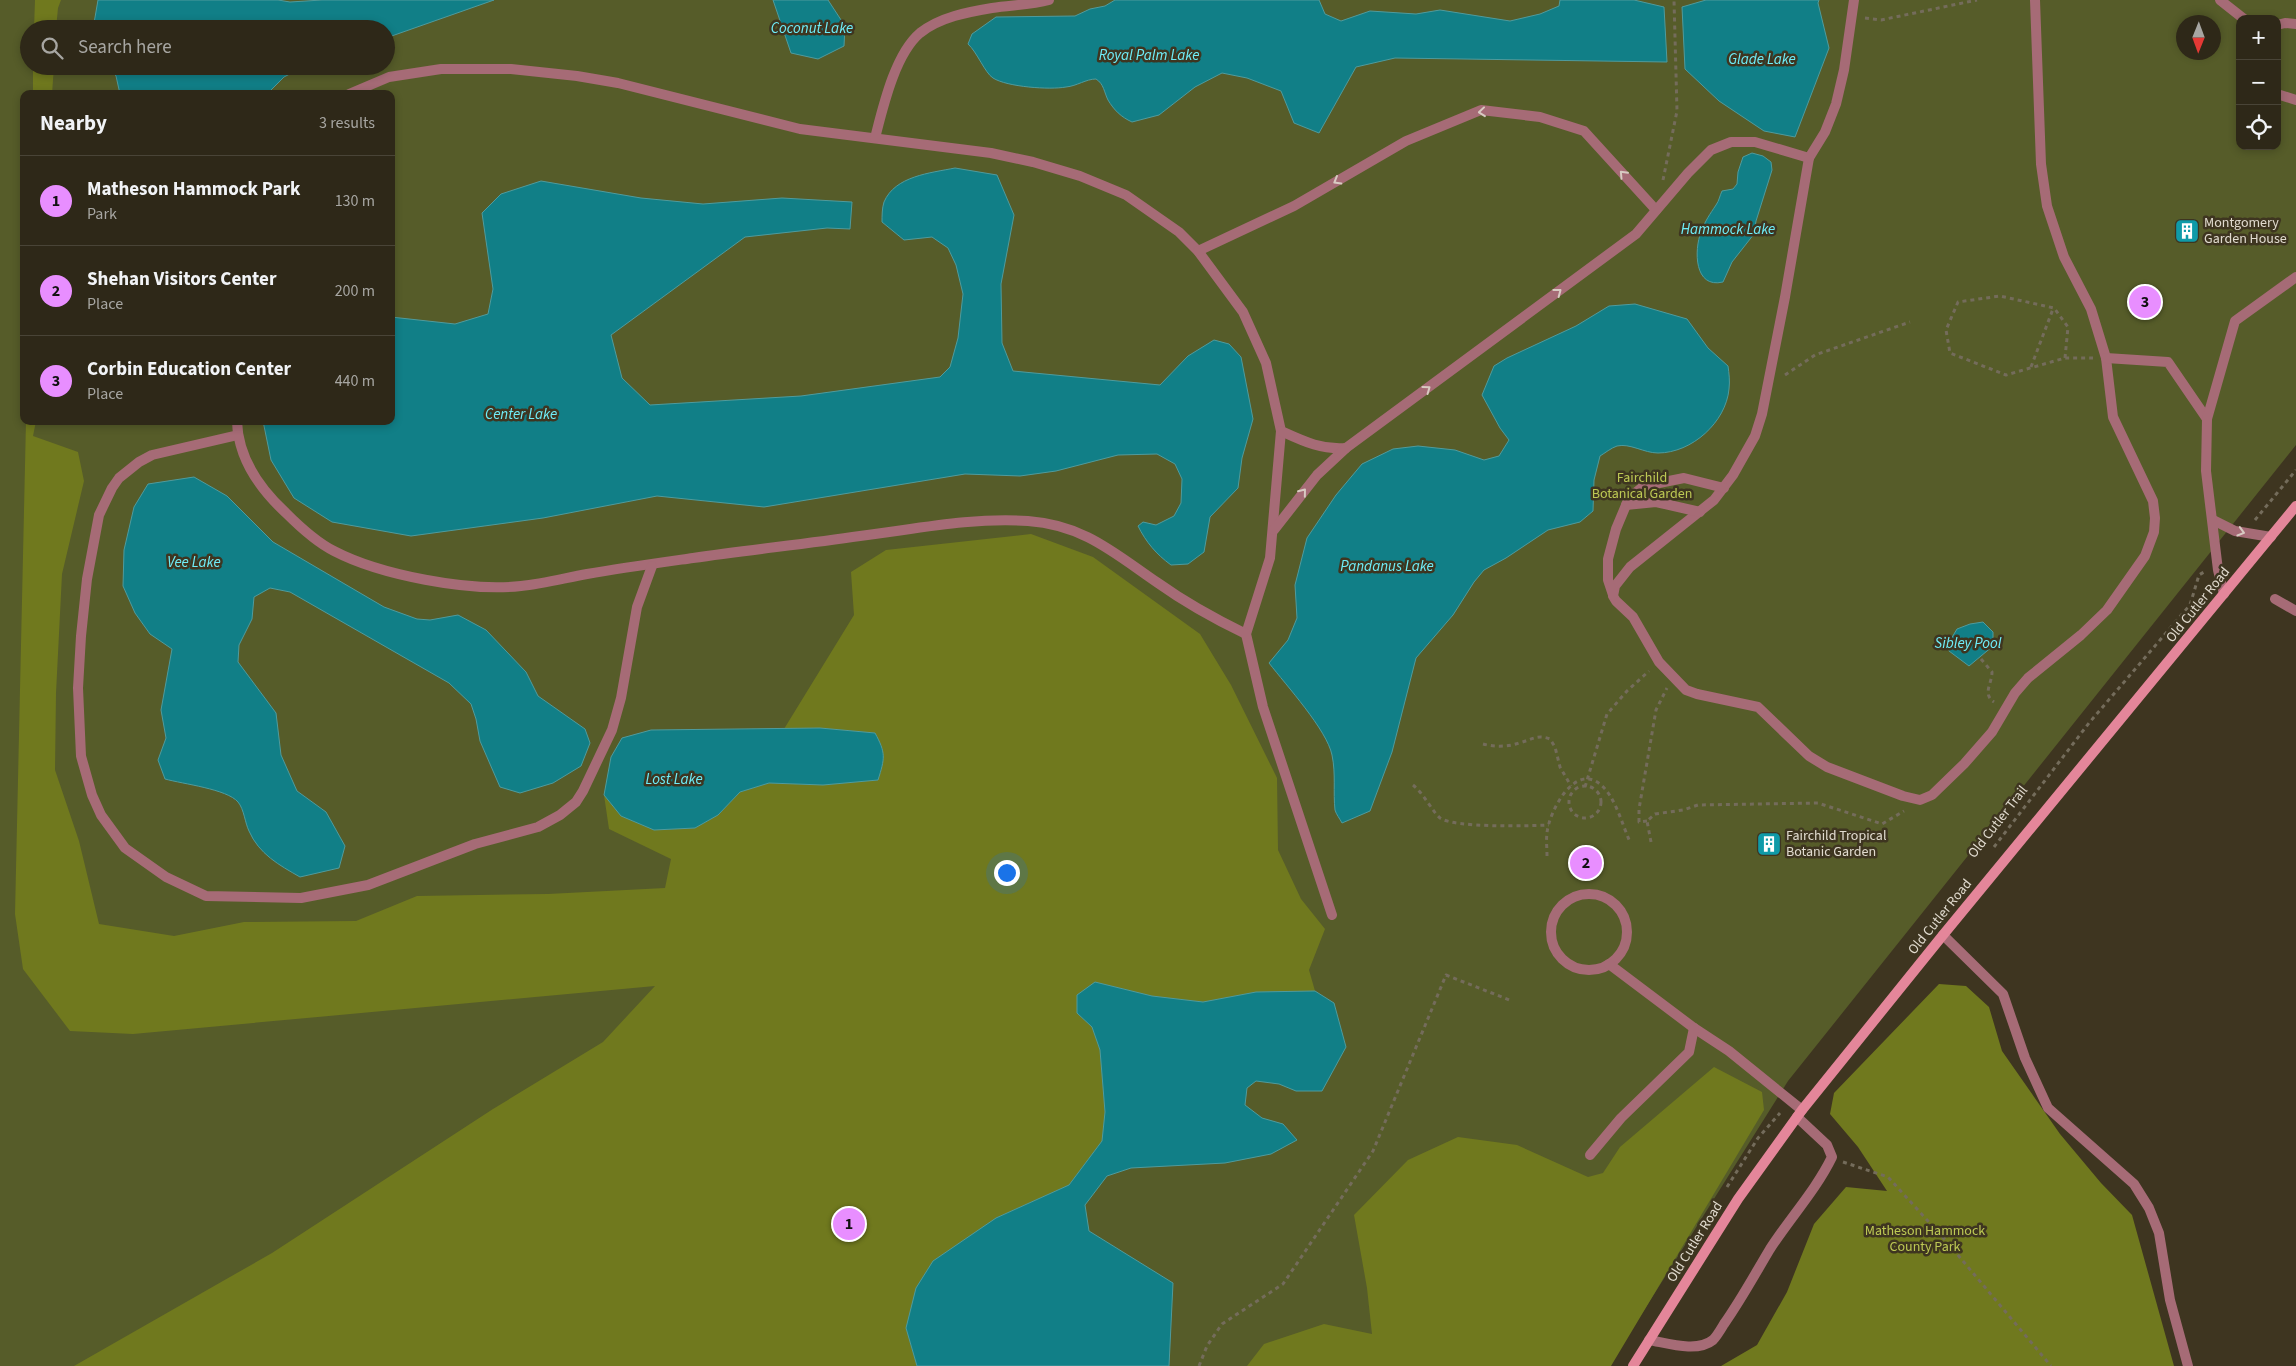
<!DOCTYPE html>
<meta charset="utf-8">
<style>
body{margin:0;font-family:"Source Sans 3",sans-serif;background:#363021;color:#f1f3f6}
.controls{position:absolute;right:15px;top:15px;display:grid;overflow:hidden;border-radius:10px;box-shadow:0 2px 8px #0003}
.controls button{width:45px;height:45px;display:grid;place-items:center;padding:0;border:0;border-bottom:1px solid #494437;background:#2e2818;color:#f1f3f6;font:25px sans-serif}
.compass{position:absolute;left:2176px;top:15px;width:45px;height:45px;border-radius:50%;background:#2e2818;box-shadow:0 2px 8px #0003;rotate:181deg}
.you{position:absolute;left:1006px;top:872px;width:18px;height:18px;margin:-12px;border:4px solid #fff;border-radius:50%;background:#1a73e8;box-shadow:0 0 0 8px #1a73e833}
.badge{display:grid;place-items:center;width:32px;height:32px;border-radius:50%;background:#e88eff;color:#111;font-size:16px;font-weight:700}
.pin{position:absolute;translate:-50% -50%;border:2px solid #fff;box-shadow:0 1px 5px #0006}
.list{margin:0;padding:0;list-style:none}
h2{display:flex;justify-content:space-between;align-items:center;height:65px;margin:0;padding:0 20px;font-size:21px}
h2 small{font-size:16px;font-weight:400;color:#a7a6a2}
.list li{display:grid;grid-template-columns:32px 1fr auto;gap:15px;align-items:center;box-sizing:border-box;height:90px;padding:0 20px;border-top:1px solid #494437}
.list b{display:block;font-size:19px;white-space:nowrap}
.list p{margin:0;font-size:16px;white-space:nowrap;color:#a7a6a2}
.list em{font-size:16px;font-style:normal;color:#a7a6a2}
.icon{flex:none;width:28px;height:28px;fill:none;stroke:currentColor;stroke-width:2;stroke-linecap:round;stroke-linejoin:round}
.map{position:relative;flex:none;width:2296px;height:1366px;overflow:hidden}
.search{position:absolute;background:#2e2818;box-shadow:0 2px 8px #0003;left:20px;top:20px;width:375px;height:55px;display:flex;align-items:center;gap:12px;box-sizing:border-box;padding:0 18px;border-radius:28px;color:#a7a6a2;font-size:19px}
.panel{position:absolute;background:#2e2818;box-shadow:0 2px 8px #0003;left:20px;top:90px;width:375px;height:335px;border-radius:10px}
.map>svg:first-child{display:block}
</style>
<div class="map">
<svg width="2296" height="1366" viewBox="0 0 2296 1366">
<rect width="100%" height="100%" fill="#3e3520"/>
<path fill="#565c29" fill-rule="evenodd" d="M0 0H2296V445L1788 1081 1609 1366H0ZM2240 19H2277V146H2240ZM2184 22H2214V52H2184ZM29 29H386V66H29ZM24 94H391V421H24Z"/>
<g fill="#70791e">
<polygon points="35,0 61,0 58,8 56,29 34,29"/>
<polygon points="33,66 54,66 52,94 33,94"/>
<polygon points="26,421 36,421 33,436 78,452 84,481 62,574 56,693 55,770 79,841 99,924 174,936 244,922 356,921 417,896 548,894 665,888 671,859 609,829 604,795 621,816 654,830 695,828 718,815 740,792 769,783 823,785 875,733 820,728 784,729 854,615 851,572 886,550 1031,534 1093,557 1200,634 1231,685 1277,778 1278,850 1301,899 1325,929 1309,970 1315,991 1256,992 1203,1002 1152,996 1095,982 1077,1013 1092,1027 1100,1050 1105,1112 1102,1141 1069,1185 996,1218 906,1328 917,1366 74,1366 272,1253 493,1109 603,1042 655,986 133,1034 70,1031 23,969 15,914"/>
<polygon points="1939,984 1966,986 1989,1007 2002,1051 2060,1134 2101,1183 2132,1215 2174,1366 1721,1366 1757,1345 1787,1292 1814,1224 1846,1187 1887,1191 1858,1147 1830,1114 1834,1093"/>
<polygon points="1714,1067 1762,1092 1764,1110 1611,1366 1247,1366 1264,1344 1324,1324 1372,1334 1367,1288 1354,1215 1408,1160 1458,1137 1517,1145 1588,1177 1603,1173 1620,1147"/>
</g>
<g fill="#117f87" stroke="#4f9b9d">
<polygon points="98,0 278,0 290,2 322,0 494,0 386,38 386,29 93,29"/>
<polygon points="773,0 828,0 845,26 844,46 818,59 791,53"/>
<path d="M1115 0H1319L1325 14 1341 21 1370 11 1416 14 1440 10 1510 21 1540 14 1559 6 1560 0H1634L1664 7 1667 62 1395 58 1356 67 1319 133 1294 123 1281 91 1247 78 1222 73 1195 87 1159 115 1132 122C1121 117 1114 110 1108 100 1104 92 1104 84 1096 79 1086 79 1077 86 1066 87 1050 90 1007 87 993 78 985 73 977 52 968 44L972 34 996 17 1075 16 1090 9 1105 6Z"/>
<polygon points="1706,0 1819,0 1818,3 1829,48 1795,137 1764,131 1719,101 1685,69 1682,7"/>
<polygon points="109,66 305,66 284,77 267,94 120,94 116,76"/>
<path d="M1752 153 1763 156 1771 162 1772 170 1756 221 1754 234 1732 262 1723 282C1694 289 1694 250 1701 232 1705 221 1710 214 1716 205 1719 201 1720 195 1722 191L1733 189 1737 184 1738 172 1743 157Z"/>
<path d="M955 168 997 175 1014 215 1001 284 1002 343 1013 371 1160 385 1188 356 1214 340 1229 344 1241 357 1253 419 1242 458 1238 488 1210 517 1204 552 1188 564 1171 565C1156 554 1146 542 1138 526L1143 522 1156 525 1174 516 1181 503 1182 479 1175 464 1157 454 1118 455 1056 471 1020 476 965 474 764 507 657 496 543 518 411 536 332 522 294 498 271 460 263 421H391V317L455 324 488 314 493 289 482 213 501 194 541 181 641 198 703 204 782 198 852 202 850 229 827 228 745 237 611 335 622 378 650 405 801 396 940 377 950 367 958 338 963 294 956 265 948 248 932 237 904 240 882 222C882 216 882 208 884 202 895 176 930 173 955 168Z"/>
<path d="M1635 304 1687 319 1708 348 1728 366C1729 373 1730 381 1729 389 1726 422 1692 453 1658 453 1644 453 1630 443 1617 446 1611 448 1605 453 1600 456L1594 480 1593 511 1580 522 1548 530 1506 558 1484 570 1474 582 1453 615 1416 658 1392 752 1370 811 1342 823C1340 819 1336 814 1335 810 1333 792 1336 774 1332 755 1327 730 1286 685 1269 663L1288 640 1297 618 1295 585 1307 538 1336 495 1362 464 1393 449 1418 446 1455 450 1484 460 1499 456 1509 440 1500 428 1482 395 1494 366 1507 358 1576 326 1609 306Z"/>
<path d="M194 477 227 496 273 542 384 607 417 619 430 620 458 615 486 630 526 672 538 696 585 729 590 743 581 766 553 783 520 793 500 787 480 741 476 719 471 704 449 683 290 592 270 588 254 597 252 619 239 645 238 662 276 713 281 755 297 791 326 812 345 846 339 868 300 877C279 865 259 854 249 831 245 823 244 809 238 802 227 789 183 784 165 779L158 760 166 738 161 710 172 649 150 634 135 613 123 586 124 550 134 507 148 484Z"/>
<polygon points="1983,622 1993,632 1993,646 1969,666 1949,651 1951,639 1957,629 1970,624"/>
<path d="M820 728 875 733C886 753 885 758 878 780L823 785 769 783 740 792 718 815 695 828 654 830 621 816 604 795 611 757 622 738 651 730Z"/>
<polygon points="1095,982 1152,996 1203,1002 1256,992 1315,991 1334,1003 1346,1047 1322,1091 1296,1091 1279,1084 1256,1081 1247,1088 1245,1105 1262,1118 1283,1124 1297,1140 1271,1154 1225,1163 1131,1168 1107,1176 1085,1205 1089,1231 1173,1283 1169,1366 917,1366 906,1328 916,1288 933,1261 996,1218 1069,1185 1102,1141 1105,1112 1100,1050 1092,1027 1077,1013 1077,995"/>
</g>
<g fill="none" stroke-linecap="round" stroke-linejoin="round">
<g stroke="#746c5b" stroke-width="3" stroke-dasharray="4 4" stroke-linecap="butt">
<polyline points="1865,18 1881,20 1977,0"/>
<polyline points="1663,180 1677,111 1674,0"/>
<polyline points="2065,358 2068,327 2054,308 2000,296 1958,302 1946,330 1950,353 2006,375 2065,358 2093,358"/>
<polyline points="2031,367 2053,309"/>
<polyline points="1785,375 1815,355 1910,322"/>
<polyline points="2255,520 2296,470"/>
<path d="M1981 659 1992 672C1992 684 1982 694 1994 702"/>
<path d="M1483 744C1494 747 1508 747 1519 743 1531 740 1537 734 1550 739L1555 747 1560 767 1571 786"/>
<path d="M1413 785C1424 794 1432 811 1440 818 1454 828 1529 826 1549 825"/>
<circle cx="1585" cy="802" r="16"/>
<polyline points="1585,787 1607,714 1627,691 1649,671"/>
<polyline points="1647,821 1639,822 1639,809 1656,710 1667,688"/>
<polyline points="1651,842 1647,821 1655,814 1683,810 1698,805 1818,803 1882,824 1904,811"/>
<polyline points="1994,847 2089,723 2190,605 2199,575 2204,572"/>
<path d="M1547 856C1547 848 1546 840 1547 833 1549 812 1574 763 1600 784 1615 796 1622 824 1630 842"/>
<polyline points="1843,1162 1888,1177 1947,1242 2051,1366"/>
<polyline points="1727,1187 1758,1138 1780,1113"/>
<polyline points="1199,1366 1207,1346 1222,1324 1283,1284 1373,1151 1446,975 1512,1001"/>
</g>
<g stroke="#a66b76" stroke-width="10">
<polyline points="1854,0 1844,70 1836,104 1825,132 1809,158 1785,297 1762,414 1755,436 1733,475 1714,500 1630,567 1615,586 1613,596 1616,601 1633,617 1659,662 1686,690 1697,694 1758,707 1809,756 1827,767 1903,796 1920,800 1932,795 1964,764 1992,732 2015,693 2028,678 2081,635 2107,610 2145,556 2154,532 2155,518 2153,501 2113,417 2106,358 2091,309 2064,257 2047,206 2041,164 2035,0"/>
<polyline points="2277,25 2285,23 2296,24"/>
<polyline points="349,94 389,77 441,69 511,69 577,76 618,83 800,129 991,153 1033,162 1080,176 1126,195 1179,232 1198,251 1243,312 1266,363 1281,431 1270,558 1246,634 1263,707 1332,915"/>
<polyline points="2277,94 2296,100"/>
<path d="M875 138C883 107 895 54 920 33 940 17 968 12 992 8 1011 5 1031 5 1049 0"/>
<polyline points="1198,251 1294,206 1406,141 1481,110 1540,117 1584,131 1656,210"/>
<polyline points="2106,358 2168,362 2207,419"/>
<path d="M237 421C238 458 259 488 286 513 300 527 316 542 334 551 380 575 469 592 521 586 543 584 565 578 587 574 622 568 658 563 693 558 749 550 805 544 860 536 916 529 972 517 1028 521 1084 525 1114 553 1158 583 1186 603 1215 619 1246 634"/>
<path d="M1281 431C1303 441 1321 450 1346 448"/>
<polyline points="238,435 152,455 139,462 119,478 112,488 99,515 87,579 81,636 78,688 81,756 92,795 101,815 125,848 166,877 206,896 301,898 368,885 475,844 538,827 560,815 576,802 583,791 612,730 621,698 637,607 652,566"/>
<polyline points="1626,505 1656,502 1700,512"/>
<polyline points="2213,520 2235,531 2271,537"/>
<polyline points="1274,530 1317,475 1346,448 1636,234 1688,173 1711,150 1731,142 1755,142 1809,158"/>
<polyline points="2224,594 2218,570 2206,471 2207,419 2235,321 2296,277"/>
<polyline points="1613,595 1608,580 1608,559 1616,529 1629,498 1644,486 1684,478 1724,488"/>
<circle cx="1589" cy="932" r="38"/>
<polyline points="1943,935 2003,994 2025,1058 2048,1108 2134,1184 2149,1208 2159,1233 2170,1300 2188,1366"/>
<polyline points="1609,964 1694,1028 1729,1051 1802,1110"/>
<polyline points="1590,1155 1621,1118 1689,1052 1694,1028"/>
<path d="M1649 1340C1667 1343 1697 1353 1713 1340 1717 1336 1721 1329 1724 1324 1741 1300 1755 1274 1770 1249 1790 1218 1816 1190 1832 1157L1827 1145 1797 1117"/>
</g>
<g stroke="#a66b76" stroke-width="10">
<polyline points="2220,0 2244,19"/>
<polyline points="2275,599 2296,611"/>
</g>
<polyline stroke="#e4869a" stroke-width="10" points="1633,1366 1738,1199 1802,1110 1943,935 2296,506"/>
</g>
<defs><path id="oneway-chevron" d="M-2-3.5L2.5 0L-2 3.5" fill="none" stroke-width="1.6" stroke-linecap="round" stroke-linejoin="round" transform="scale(1.25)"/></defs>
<g stroke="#d8cac2">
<use href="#oneway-chevron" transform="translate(1482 112) rotate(174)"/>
<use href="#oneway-chevron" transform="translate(1623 174) rotate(-133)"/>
<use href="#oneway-chevron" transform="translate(1337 181) rotate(150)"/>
<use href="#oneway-chevron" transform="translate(1558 292) rotate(-37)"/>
<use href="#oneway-chevron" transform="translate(1427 389) rotate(-36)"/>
<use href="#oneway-chevron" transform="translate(1303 492) rotate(-51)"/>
<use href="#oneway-chevron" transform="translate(2241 532) rotate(16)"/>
</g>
<defs>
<symbol id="building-square" viewBox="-11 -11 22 22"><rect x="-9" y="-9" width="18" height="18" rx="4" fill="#0f9aa8" stroke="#3e3520"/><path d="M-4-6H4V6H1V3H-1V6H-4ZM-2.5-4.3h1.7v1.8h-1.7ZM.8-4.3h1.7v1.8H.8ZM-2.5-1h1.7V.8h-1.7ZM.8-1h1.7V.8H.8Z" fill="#fff"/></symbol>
</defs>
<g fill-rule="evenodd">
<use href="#building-square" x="2173" y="217" width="28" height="28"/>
<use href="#building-square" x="1755" y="830" width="28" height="28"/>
</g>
<g text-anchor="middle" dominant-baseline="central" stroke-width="5" stroke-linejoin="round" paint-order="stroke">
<g font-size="14" fill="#e1dbcf" stroke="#3e3520" text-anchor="start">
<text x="2204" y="223">Montgomery<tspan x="2204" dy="16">Garden House</tspan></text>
<text x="1786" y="836">Fairchild Tropical<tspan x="1786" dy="16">Botanic Garden</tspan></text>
</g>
<g font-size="14" fill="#bdc954" stroke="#3e3520">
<text x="1642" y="478">Fairchild<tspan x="1642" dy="16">Botanical Garden</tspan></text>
<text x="1925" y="1231">Matheson Hammock<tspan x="1925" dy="16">County Park</tspan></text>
</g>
<g font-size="14" fill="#e1dbcf" stroke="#3e3520">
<text transform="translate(2198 605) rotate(-51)">Old Cutler Road</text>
<text transform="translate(1998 822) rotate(-52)">Old Cutler Trail</text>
<text transform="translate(1940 917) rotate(-51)">Old Cutler Road</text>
<text transform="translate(1695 1242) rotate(-58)">Old Cutler Road</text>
</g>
<g font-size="15" font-style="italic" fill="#6feef9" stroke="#3e3520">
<text x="812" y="28">Coconut Lake</text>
<text x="1149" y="55">Royal Palm Lake</text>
<text x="1762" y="59">Glade Lake</text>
<text x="1728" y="229">Hammock Lake</text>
<text x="521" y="414">Center Lake</text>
<text x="194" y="562">Vee Lake</text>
<text x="1387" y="566">Pandanus Lake</text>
<text x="1968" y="643">Sibley Pool</text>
<text x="674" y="779">Lost Lake</text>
</g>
</g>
</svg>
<div class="controls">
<button>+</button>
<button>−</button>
<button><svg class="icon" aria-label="locate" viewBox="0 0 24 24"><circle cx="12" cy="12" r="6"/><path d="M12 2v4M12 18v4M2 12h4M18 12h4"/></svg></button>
</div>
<svg class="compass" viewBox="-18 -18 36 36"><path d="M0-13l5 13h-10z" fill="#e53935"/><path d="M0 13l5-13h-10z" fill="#a7a6a2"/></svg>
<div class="you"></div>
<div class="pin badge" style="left:849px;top:1224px">1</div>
<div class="pin badge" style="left:1586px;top:863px">2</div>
<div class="pin badge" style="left:2145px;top:302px">3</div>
<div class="search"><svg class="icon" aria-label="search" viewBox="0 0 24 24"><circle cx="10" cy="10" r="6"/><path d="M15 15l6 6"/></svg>Search here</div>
<section class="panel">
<h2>Nearby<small>3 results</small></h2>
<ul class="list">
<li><span class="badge">1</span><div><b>Matheson Hammock Park</b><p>Park</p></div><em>130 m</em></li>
<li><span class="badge">2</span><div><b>Shehan Visitors Center</b><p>Place</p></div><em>200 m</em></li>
<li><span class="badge">3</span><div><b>Corbin Education Center</b><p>Place</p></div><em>440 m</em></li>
</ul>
</section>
</div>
